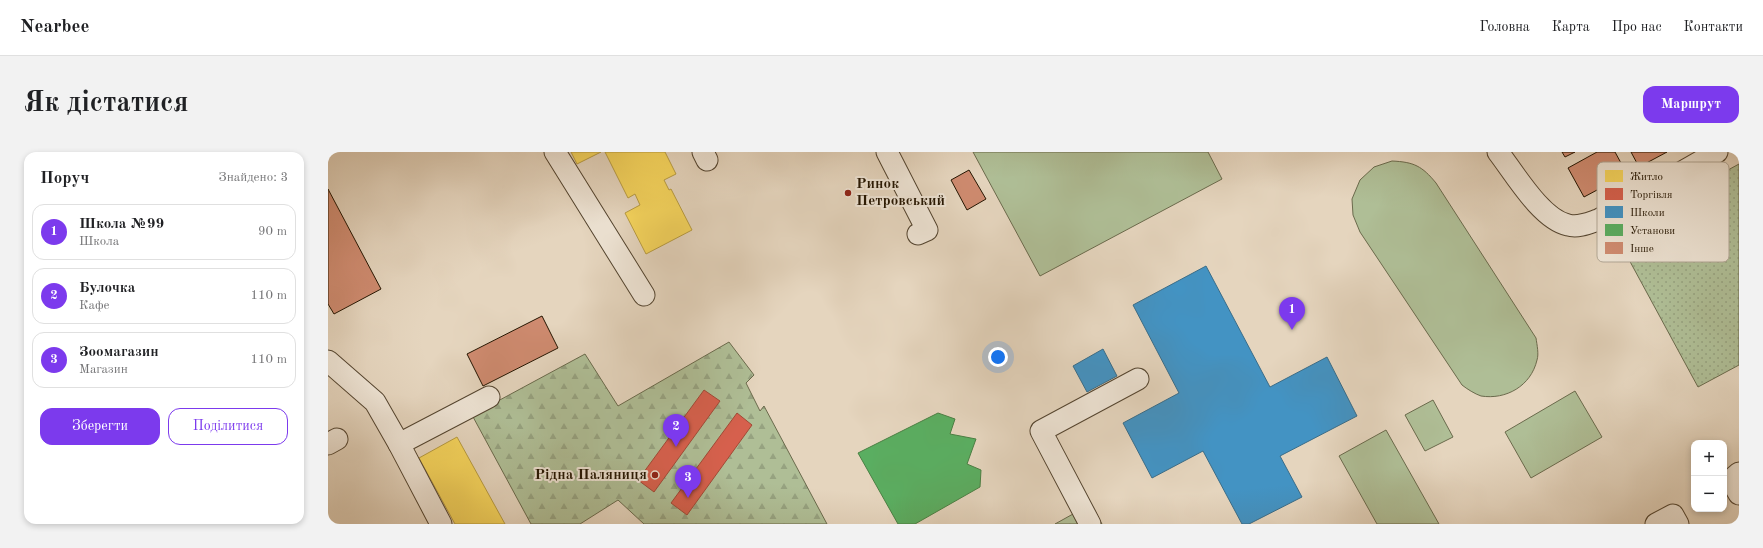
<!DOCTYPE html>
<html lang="uk">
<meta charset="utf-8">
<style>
body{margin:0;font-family:"Old Standard TT",serif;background:#f2f2f2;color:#202124}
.controls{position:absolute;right:12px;bottom:12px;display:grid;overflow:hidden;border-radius:8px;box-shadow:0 2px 6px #0003}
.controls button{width:36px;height:36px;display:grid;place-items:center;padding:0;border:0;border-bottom:1px solid #e0e0e0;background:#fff;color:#202124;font:20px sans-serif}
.you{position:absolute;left:670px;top:205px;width:14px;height:14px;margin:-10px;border:3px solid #fff;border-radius:50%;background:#1a73e8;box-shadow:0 0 0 6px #1a73e833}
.badge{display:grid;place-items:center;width:26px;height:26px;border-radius:50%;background:#7c3aed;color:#fff;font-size:13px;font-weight:700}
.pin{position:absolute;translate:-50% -33px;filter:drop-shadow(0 1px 2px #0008)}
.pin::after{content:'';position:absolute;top:21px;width:14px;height:12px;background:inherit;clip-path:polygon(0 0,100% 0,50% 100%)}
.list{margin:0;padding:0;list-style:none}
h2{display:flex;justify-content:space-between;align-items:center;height:52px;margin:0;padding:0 16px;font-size:17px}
h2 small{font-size:13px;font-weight:400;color:#757577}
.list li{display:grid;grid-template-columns:26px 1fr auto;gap:12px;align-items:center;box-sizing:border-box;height:56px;margin:0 8px 8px;padding:0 8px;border:1px solid #e0e0e0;border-radius:12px}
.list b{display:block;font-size:15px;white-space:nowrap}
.list p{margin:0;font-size:13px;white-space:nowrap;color:#757577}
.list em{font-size:13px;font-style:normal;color:#757577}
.actions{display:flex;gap:8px;padding:12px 16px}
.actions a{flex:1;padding:9px 0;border:1px solid #7c3aed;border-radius:12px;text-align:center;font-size:14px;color:#7c3aed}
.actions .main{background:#7c3aed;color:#fff}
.map{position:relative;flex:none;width:1411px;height:372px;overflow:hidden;border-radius:12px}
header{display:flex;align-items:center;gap:24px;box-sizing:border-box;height:56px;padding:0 20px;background:#fff;border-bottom:1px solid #e0e0e0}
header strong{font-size:19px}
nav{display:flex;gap:22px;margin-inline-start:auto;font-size:14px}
.intro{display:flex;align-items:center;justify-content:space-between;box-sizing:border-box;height:96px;padding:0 24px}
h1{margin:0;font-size:28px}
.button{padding:10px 18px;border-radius:12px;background:#7c3aed;color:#fff;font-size:14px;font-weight:700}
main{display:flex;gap:24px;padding:0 24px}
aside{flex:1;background:#fff;border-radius:12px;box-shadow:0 2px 6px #0003}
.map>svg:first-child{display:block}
</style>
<header>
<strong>Nearbee</strong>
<nav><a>Головна</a><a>Карта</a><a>Про нас</a><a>Контакти</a></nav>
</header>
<div class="intro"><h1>Як дістатися</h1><a class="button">Маршрут</a></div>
<main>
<aside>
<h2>Поруч<small>Знайдено: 3</small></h2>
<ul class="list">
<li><span class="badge">1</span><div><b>Школа №99</b><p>Школа</p></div><em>90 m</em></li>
<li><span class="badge">2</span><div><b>Булочка</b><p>Кафе</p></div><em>110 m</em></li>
<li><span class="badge">3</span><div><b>Зоомагазин</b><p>Магазин</p></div><em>110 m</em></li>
</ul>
<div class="actions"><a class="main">Зберегти</a><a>Поділитися</a></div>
</aside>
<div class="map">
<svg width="1411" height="372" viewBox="0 0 1411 372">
<defs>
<pattern id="grass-dots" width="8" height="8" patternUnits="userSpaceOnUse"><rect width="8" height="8" fill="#afbe96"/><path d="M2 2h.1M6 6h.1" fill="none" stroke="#96a280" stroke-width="1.8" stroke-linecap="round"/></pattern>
<pattern id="forest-firs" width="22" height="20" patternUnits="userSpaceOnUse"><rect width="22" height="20" fill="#afbe96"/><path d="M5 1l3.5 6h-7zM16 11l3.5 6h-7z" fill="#96a280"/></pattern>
</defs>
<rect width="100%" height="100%" fill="#e5d5be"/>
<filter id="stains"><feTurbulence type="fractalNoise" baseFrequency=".005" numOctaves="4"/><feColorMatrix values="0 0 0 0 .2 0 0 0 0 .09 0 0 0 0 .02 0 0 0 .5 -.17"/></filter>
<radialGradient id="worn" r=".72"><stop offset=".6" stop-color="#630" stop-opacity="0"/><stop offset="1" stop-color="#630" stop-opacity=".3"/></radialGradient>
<polygon fill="url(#grass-dots)" stroke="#6a6a4c" points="1411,12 1411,213 1370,235 1286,80"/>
<g fill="url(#forest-firs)" stroke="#6a6a4c">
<polygon points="401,190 426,223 418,231 432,259 436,254 499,372 316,372 290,348 252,372 203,372 144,263 257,202 290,254"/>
<polygon points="763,352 774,372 727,372"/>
</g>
<g fill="#afbe96" stroke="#6a6a4c">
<polygon points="645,0 880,0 894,27 712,124"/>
<path d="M1064 9C1086 10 1094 14 1108 31L1208 186C1209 193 1211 202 1209 208 1203 234 1178 248 1153 244 1147 242 1139 237 1134 233L1032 80 1025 63 1024 47 1032 28 1046 15Z"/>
<polygon points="1247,239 1274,285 1203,326 1177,280"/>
<polygon points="1105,248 1125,285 1097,299 1077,263"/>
<polygon points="1058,278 1111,372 1049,372 1011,304"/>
</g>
<g fill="#f6d55c" stroke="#b79b41">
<polygon points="243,0 273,0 249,12"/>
<polygon points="277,0 337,0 348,22 336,28 341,38 343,37 364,78 318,102 297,61 312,53 307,42 300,46"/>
<polygon points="129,285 177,372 127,372 91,306"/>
</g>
<g fill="#d6604d" stroke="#a14a36">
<polygon points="376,238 392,249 326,340 310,328"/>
<polygon points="409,261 424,273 359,363 343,351"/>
</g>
<g fill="#4393c3" stroke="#3a6d89">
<polygon points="878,114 942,235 999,205 1029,264 952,304 974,345 921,372 914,372 875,299 824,326 795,271 851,241 805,153"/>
<polygon points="775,197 789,224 759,240 745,214"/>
</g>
<polygon fill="#5aae61" stroke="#4a8044" points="610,261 627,267 622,282 648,287 639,312 653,318 652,335 587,372 570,372 530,301"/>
<g fill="#cf8b70" stroke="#241501">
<polygon points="1234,0 1247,0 1237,5"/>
<polygon points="1269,0 1287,0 1299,22 1256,45 1240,16"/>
<polygon points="1303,0 1339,0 1311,15"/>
<polygon points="641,18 658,47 639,58 623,28"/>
<polygon points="0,37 53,137 6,162 0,152"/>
<polygon points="214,164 230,196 155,234 139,202"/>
</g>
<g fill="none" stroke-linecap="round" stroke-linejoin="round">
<defs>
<g id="minor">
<polyline points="227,0 316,143"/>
<polyline points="375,0 379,8"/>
<polyline points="559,0 599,78 590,82"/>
<path d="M1170 0C1187 22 1213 67 1240 73 1250 76 1261 71 1270 68L1389 0"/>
<polyline points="0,209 47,250 71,292"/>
<polyline points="0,292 9,287"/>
<polyline points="1411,321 1403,328 1411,342"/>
<polyline points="113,372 71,292 161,245"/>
<polyline points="762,372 713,279 810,227"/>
<polyline points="1328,372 1345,363 1350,372"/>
</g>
</defs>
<use href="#minor" stroke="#544530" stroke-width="23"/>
<use href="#minor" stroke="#eee4d5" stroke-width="21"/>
</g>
<g fill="#8f2418" stroke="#eee4d5" stroke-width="1.5">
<circle cx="520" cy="41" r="4"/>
<circle cx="327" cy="323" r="4"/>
</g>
<g text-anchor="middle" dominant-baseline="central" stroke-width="4" stroke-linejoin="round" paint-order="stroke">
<g font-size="15" font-weight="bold" fill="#241501" stroke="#eee4d5" text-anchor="start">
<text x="528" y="32">Ринок<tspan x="528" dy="17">Петровський</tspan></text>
<text x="319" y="323" text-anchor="end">Рідна Паляниця</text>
</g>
</g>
<rect x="1269" y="10" width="132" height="100" rx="6" fill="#eee4d5" stroke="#b1a695" stroke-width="1"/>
<rect x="1277" y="18" width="18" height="12" fill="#f6d55c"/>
<rect x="1277" y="36" width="18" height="12" fill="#d6604d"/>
<rect x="1277" y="54" width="18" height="12" fill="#4393c3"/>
<rect x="1277" y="72" width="18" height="12" fill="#5aae61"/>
<rect x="1277" y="90" width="18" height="12" fill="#cf8b70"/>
<g font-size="11" fill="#241501">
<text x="1302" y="28">Житло</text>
<text x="1302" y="46">Торгівля</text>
<text x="1302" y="64">Школи</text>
<text x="1302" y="82">Установи</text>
<text x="1302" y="100">Інше</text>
</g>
<rect width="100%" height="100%" filter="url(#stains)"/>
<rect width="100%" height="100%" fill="url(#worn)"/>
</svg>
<div class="controls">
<button>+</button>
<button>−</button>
</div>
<div class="you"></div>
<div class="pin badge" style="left:964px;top:178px">1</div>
<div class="pin badge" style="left:348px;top:295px">2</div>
<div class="pin badge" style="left:360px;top:346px">3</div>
</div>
</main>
